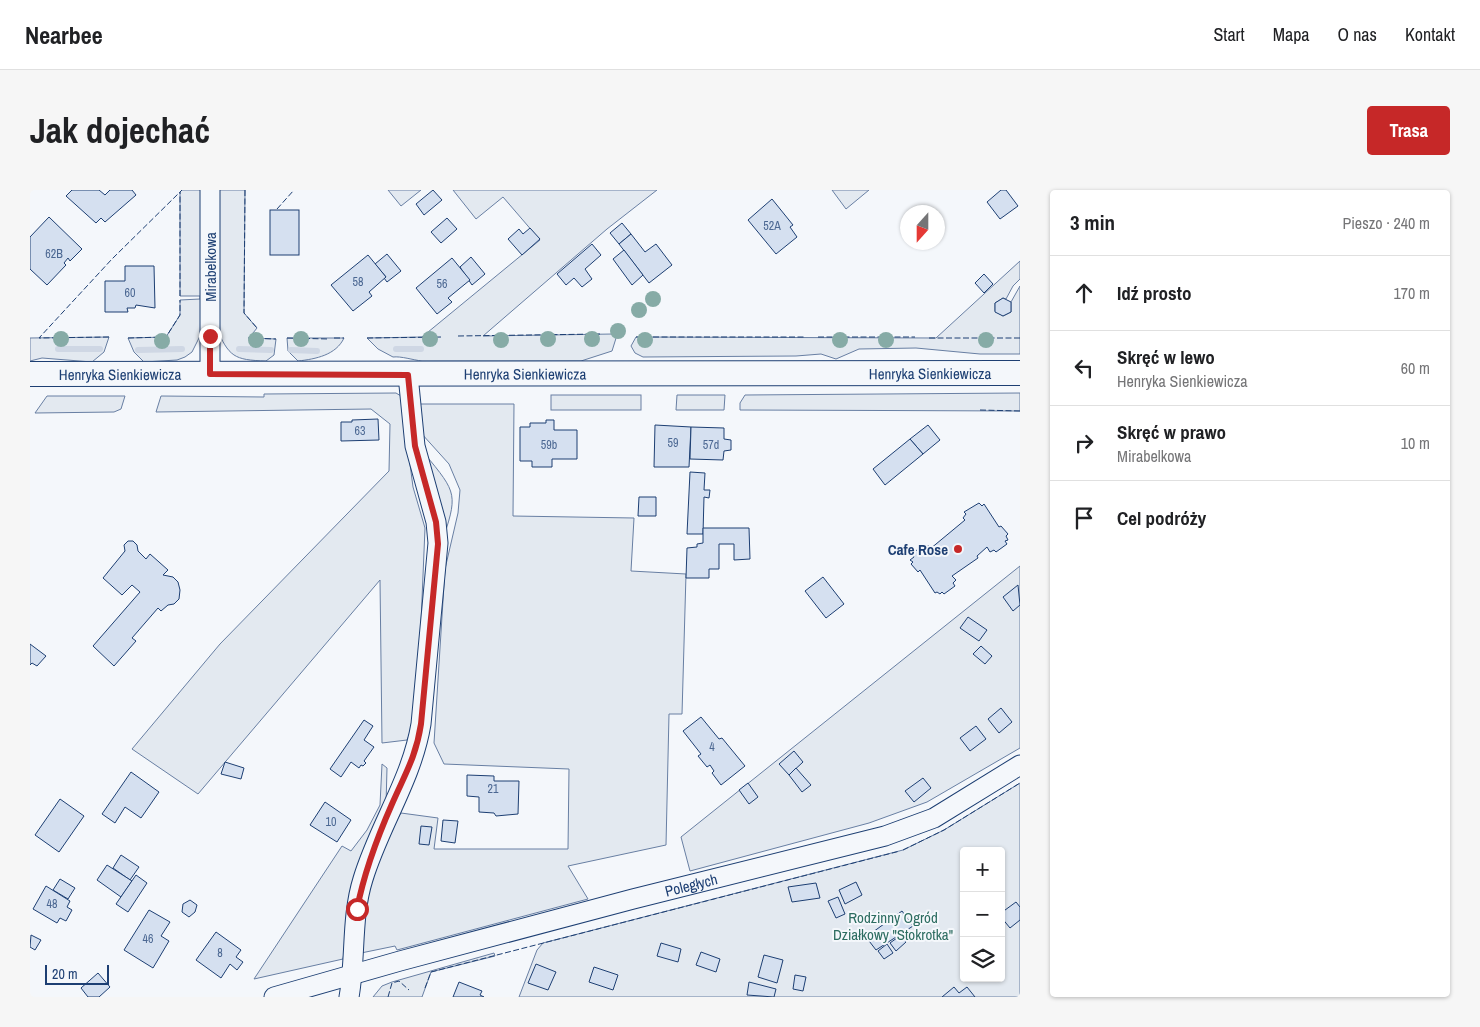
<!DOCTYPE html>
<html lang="pl">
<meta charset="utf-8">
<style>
body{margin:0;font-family:"Archivo Narrow",sans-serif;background:#f6f6f6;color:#202124}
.controls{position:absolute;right:15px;bottom:15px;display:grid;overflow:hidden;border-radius:5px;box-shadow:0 1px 4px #0004}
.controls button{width:45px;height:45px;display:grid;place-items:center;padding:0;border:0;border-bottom:1px solid #e0e0e0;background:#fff;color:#202124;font:25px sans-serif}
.compass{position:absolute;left:870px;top:15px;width:45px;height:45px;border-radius:50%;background:#fff;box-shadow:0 1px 4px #0004;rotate:201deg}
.scale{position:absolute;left:15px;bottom:12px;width:64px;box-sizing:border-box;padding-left:5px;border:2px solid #1d3f73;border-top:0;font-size:14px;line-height:18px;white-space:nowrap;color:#1d3f73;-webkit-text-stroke:4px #f4f7fb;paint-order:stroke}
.stop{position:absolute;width:15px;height:15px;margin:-11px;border:4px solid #c62828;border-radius:50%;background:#fff}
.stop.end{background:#c62828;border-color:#fff;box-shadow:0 1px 5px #0008}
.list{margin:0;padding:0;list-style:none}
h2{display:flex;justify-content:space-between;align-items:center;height:65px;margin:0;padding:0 20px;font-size:21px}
h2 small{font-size:16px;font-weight:400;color:#757577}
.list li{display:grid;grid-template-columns:32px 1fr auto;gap:15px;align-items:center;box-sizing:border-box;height:75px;padding:0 20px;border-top:1px solid #e0e0e0}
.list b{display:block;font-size:19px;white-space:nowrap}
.list p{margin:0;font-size:16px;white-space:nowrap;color:#757577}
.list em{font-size:16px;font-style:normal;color:#757577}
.icon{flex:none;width:28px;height:28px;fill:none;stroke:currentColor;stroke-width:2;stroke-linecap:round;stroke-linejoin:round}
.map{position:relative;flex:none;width:990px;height:807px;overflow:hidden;border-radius:5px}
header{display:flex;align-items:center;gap:30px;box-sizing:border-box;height:70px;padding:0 25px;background:#fff;border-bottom:1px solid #e0e0e0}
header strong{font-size:24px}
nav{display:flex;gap:28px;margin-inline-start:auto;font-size:18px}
.intro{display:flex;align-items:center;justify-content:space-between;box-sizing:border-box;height:120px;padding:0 30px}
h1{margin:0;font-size:35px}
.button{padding:12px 22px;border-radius:5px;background:#c62828;color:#fff;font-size:18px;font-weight:700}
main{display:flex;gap:30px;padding:0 30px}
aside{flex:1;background:#fff;border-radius:5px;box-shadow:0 1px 4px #0004}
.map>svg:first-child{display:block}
</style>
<header>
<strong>Nearbee</strong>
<nav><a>Start</a><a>Mapa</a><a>O nas</a><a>Kontakt</a></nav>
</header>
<div class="intro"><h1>Jak dojechać</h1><a class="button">Trasa</a></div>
<main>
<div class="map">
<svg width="990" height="807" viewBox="0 0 990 807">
<rect width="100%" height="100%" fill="#f4f7fb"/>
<g fill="#e3e9f0" stroke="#687fa3" fill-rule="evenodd">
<polygon points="152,0 172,0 174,138 162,162 155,167 147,170 114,172 104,162 98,148 136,147 150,125 150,110 170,109 170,106 150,106 150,2"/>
<path d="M187 0H215L214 123 227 138 219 148 246 149 244 165 236 171C204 170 199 167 186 137Z"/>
<polygon points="358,0 391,0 371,16"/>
<path d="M423 0H627L577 39 453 146 583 144 587 145 582 161 551 171H392C383 170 371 166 363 167L348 159 337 148 392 147 510 50 473 7 446 29Z"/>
<polygon points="802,0 839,0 816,19"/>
<polygon points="990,71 990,89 983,96 976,109 973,108 965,113 965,121 973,126 981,122 981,112 990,96 990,164 950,164 886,158 829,159 806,169 791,164 766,166 613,167 605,163 601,156 606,147 906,148"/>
<polygon points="79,147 74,162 62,172 12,168 0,171 0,148"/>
<path d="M257 148H314C306 165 286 169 268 171L258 161Z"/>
<polygon points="366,203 371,206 383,297 395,338 387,528 377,550 352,553 350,390 168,604 102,559 190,454 359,281 360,234 341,219 126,222 131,206 234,207 234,204"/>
<polygon points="990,203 990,221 710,220 710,213 715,205"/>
<rect x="521" y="205" width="90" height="15"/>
<polygon points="647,205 695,205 694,220 646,220"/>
<polygon points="17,206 95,206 91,219 84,222 5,223"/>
<polygon points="390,214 484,214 483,326 604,328 601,381 656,384 652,524 639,524 636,655 538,676 558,709 367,760 365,756 331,763 337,698 355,650 371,623 408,628 404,659 538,659 539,579 414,574 404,553 415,379 428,323 430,300 419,274 391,243"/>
<path d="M394 263C428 304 428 304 411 355Z"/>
<polygon points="990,376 990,558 897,612 839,633 660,681 651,647"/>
<polygon points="352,574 357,578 356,615 325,691 313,769 224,789 312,656 321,661 337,640 350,615"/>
<path d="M990 593V807H489L507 760 513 753 873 660 914 640ZM934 661H971V788H934Z"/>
<polygon points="464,763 465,766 401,782 392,807 343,807 352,796 362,792"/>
</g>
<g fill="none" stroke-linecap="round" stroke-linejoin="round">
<g stroke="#cfd7e4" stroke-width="6">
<polyline points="28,159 70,159"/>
<polyline points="209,159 241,160"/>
<polyline points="366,159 391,159"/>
<polyline points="108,160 152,159"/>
<polyline points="261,160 287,161"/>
</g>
</g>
<g fill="#d5e0f0" stroke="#1d3f73">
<polygon points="42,0 69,0 75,5 80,0 102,0 106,5 75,32 71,28 66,33 36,6"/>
<polygon points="403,0 412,10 394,25 386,14"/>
<polygon points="971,0 976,0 988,16 970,29 957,12"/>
<polygon points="742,9 763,35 760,37 767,47 746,64 718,30"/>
<rect x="240" y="20" width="29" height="45"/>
<polygon points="19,27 52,59 40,71 38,68 34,73 36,75 17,95 0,79 0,47"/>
<polygon points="417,28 427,39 411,53 401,42"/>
<polygon points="592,33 601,44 589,54 580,43"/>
<polygon points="500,38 510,49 492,65 478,49 489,39 493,44"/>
<polygon points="601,44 615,62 626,54 642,75 619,93 589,54"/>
<polygon points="562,54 571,65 555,79 562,89 552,97 544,88 536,95 527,84"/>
<polygon points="594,60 613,85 602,95 583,69"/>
<polygon points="357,64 371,81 357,92 354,88 356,87 345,74"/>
<polygon points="338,65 356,87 339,102 342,106 323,121 301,95"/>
<polygon points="441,67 455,84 442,95 430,77"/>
<polygon points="422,68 440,90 418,108 422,112 407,124 386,98"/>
<polygon points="95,76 124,76 125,118 106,115 105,118 97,118 98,122 75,122 75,91 95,91"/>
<polygon points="954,84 963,94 954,103 945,93"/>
<polygon points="973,108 981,112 981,122 973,126 965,122 965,113"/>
<polygon points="348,229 349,250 311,251 311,232 322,232 322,230"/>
<polygon points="516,230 524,230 524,240 547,240 547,269 522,269 522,277 502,277 502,271 490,271 490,237 500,237 500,233 516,233"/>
<polygon points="625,235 661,237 659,277 624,277"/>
<polygon points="898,235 910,250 893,264 880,249"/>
<polygon points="661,237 694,238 694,249 701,250 701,260 694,261 693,270 660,269"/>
<polygon points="880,249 893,264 855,295 843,279"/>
<polygon points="660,282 675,283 674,300 680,300 679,308 674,307 673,344 657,344"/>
<polygon points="609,307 626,307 626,326 608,326"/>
<polygon points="949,313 952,316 954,314 969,337 971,336 978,344 976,346 978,350 975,351 977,354 966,362 964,360 960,362 957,357 947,366 948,368 922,386 926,390 923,393 925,396 914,404 912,402 910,404 907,402 905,403 890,380 888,382 881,374 883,372 880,370 884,367 882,364 893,355 895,358 898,355 900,359 935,330 933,328 936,324 934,322"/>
<polygon points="673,338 719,338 720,369 704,370 704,354 689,354 689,379 679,379 679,388 656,388 657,358 667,357 667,354 673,353"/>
<polygon points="98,351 103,351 107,355 108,361 116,369 120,364 138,380 133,385 143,387 148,392 150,400 149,409 144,414 138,415 131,421 128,418 102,448 106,451 84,476 63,456 110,402 102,395 92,405 73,388 95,361 94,355"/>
<polygon points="793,387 814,414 796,428 775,401"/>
<polygon points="988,395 990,415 983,421 973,407"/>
<polygon points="938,427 957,440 949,451 930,438"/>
<polygon points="0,454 16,466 7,476 2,473 0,475"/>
<polygon points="951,456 962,466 955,474 943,464"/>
<polygon points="971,518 982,532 969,543 958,529"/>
<polygon points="671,527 689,549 692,548 715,576 691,595 682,583 684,581 680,575 677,577 668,566 671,564 653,541"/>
<polygon points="334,530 343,536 334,550 344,557 334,571 336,573 333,576 331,575 329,578 321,572 311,587 300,579"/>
<polygon points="946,536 956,549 940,561 930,548"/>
<polygon points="764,561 773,572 759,585 749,574"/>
<polygon points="195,572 214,578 211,589 191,584"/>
<polygon points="766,578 781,595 772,602 759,585"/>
<polygon points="101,582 129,602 111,628 95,617 85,633 72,624"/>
<polygon points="437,585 464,586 464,591 489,591 488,624 466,626 464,623 449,622 449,607 437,606"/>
<polygon points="893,588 901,598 884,612 875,601"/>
<polygon points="718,593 728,607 719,614 709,600"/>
<polygon points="30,609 54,626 29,662 5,645"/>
<polygon points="295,612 321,630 307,652 280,635"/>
<polygon points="413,630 428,631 425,653 411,651"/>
<polygon points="391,636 402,637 399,655 389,654"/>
<polygon points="91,665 109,677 100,690 83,678"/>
<polygon points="77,675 102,691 91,707 67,690"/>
<polygon points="106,685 117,693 98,722 86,714"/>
<polygon points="30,689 45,698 38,709 23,700"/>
<polygon points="826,692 832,705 815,714 809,700"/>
<polygon points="786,693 790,708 762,712 758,697"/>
<polygon points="16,696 40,711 37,717 42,720 36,731 30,728 27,733 3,719"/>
<polygon points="808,707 815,724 806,728 798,711"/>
<polygon points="160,710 167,715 165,722 159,727 152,722 153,714"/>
<polygon points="986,712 990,717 990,730 980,738 971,727 971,723"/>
<polygon points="119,720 140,732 131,746 139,751 123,778 94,760"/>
<polygon points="872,721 883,736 846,760 836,747"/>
<polygon points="186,742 211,760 206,767 213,772 207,780 200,774 191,788 166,770"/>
<polygon points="1,745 11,750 5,760 0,757"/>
<polygon points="871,745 876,752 866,761 860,753"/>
<polygon points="631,753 651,759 648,772 627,766"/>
<polygon points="857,754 863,763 854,769 848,761"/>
<polygon points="671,762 690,769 686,782 666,775"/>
<polygon points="734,765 753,770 747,793 728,787"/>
<polygon points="506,774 526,782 518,800 498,793"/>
<polygon points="564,777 588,785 583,800 559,792"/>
<polygon points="68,783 80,797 69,807 58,807 51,798"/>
<polygon points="765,785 776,787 773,801 763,799"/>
<polygon points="429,792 452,801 450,805 454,807 423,807"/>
<polygon points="719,792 746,799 744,807 717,805"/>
<polygon points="924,797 929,803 937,797 945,807 912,807"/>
</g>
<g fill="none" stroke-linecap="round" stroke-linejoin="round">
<defs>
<g id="minor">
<polyline points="180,0 180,184"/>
<path id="s1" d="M244 807 370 771 603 709 855 646 904 628 990 575"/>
<path d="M319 807C326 768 321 727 333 689 349 636 382 589 391 534L408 353 406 332 385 256 378 185"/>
</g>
<g id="tertiary">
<path id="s2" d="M0 184 990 183"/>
</g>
</defs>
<use href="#minor" stroke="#1d3f73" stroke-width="21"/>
<use href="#tertiary" stroke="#1d3f73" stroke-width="26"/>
<use href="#minor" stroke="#f4f7fb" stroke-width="19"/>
<use href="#tertiary" stroke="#f4f7fb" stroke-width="24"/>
<g stroke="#1d3f73" stroke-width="1" stroke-dasharray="6 2.5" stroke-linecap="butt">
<polyline points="215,0 214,123 227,138"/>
<polyline points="247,19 264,0"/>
<polyline points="150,106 150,2 152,0"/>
<polyline points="583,144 591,146"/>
<polyline points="428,146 571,144"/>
<polyline points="79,147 9,148 82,69 150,2"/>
<polyline points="606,147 774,147"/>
<polyline points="788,147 885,147"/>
<polyline points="98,148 136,147 150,125 150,110"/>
<polyline points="218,148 246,149"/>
<polyline points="257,148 299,149"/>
<polyline points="304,148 314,148"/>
<polyline points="337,148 413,147"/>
<polyline points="899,148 990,148"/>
<polyline points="950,220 990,221"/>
<polyline points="873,660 914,640 990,593"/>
<polyline points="395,798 401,782 870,661"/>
<polyline points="358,807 362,793 369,791 379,800"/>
</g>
</g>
<g fill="#86aba6">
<circle cx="623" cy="109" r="8"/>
<circle cx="609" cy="120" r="8"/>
<circle cx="588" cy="141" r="8"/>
<circle cx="31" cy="149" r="8"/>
<circle cx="271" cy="149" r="8"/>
<circle cx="400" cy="149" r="8"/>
<circle cx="518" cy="149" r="8"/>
<circle cx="562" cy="149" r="8"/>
<circle cx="226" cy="150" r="8"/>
<circle cx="471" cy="150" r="8"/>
<circle cx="615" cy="150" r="8"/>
<circle cx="810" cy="150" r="8"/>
<circle cx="856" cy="150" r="8"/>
<circle cx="956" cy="150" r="8"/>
<circle cx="132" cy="151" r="8"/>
</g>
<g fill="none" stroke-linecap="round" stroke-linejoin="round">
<path stroke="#c62828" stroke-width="6" d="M180 146V184L378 185 385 256 406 332 408 354 391 534C386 567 375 584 362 614 347 648 334 683 327 719"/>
</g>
<circle fill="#c62828" stroke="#f4f7fb" stroke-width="2" cx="928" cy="359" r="5"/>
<g text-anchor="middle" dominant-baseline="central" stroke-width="4" stroke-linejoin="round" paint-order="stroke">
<g font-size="12" fill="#4b6792">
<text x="742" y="36">52A</text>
<text x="24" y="64">62B</text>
<text x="328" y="92">58</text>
<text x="412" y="94">56</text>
<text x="100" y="103">60</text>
<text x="330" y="241">63</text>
<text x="643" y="253">59</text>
<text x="519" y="255">59b</text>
<text x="681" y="255">57d</text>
<text x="682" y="557">4</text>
<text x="463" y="599">21</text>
<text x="301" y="632">10</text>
<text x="22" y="714">48</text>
<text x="118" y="749">46</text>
<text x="190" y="763">8</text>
</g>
<g font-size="15" fill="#1d3f73" stroke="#f4f7fb">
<text transform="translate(180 77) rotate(-90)">Mirabelkowa</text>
<text stroke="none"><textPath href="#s2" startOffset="90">Henryka Sienkiewicza</textPath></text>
<text stroke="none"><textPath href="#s2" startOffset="495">Henryka Sienkiewicza</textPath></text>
<text stroke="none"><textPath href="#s2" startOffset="900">Henryka Sienkiewicza</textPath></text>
<text stroke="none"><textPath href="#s1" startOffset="432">Poległych</textPath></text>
</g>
<g font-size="15" font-weight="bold" fill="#1d3f73" stroke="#f4f7fb" text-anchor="end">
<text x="918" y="359">Cafe Rose</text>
</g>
<g font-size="15" fill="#2c6c60" stroke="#f4f7fb">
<text x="863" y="727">Rodzinny Ogród<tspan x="863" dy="17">Działkowy "Stokrotka"</tspan></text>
</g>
</g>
</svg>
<div class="controls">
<button>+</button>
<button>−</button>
<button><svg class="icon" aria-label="layers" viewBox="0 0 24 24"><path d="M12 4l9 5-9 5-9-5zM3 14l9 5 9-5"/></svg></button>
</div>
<svg class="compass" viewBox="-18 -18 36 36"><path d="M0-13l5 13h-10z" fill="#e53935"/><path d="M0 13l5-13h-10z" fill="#757577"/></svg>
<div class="scale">20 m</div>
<div class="stop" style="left:327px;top:719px"></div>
<div class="stop end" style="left:180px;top:146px"></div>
</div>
<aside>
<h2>3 min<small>Pieszo · 240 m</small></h2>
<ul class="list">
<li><svg class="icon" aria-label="ahead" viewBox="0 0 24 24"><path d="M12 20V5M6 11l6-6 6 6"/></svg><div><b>Idź prosto</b></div><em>170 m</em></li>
<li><svg class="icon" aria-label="left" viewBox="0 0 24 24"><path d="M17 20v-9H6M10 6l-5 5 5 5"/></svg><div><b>Skręć w lewo</b><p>Henryka Sienkiewicza</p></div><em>60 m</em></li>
<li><svg class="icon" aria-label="right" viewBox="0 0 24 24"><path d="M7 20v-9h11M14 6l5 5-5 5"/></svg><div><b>Skręć w prawo</b><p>Mirabelkowa</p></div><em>10 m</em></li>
<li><svg class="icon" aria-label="arrive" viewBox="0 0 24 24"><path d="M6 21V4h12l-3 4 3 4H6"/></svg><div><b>Cel podróży</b></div></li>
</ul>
</aside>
</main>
